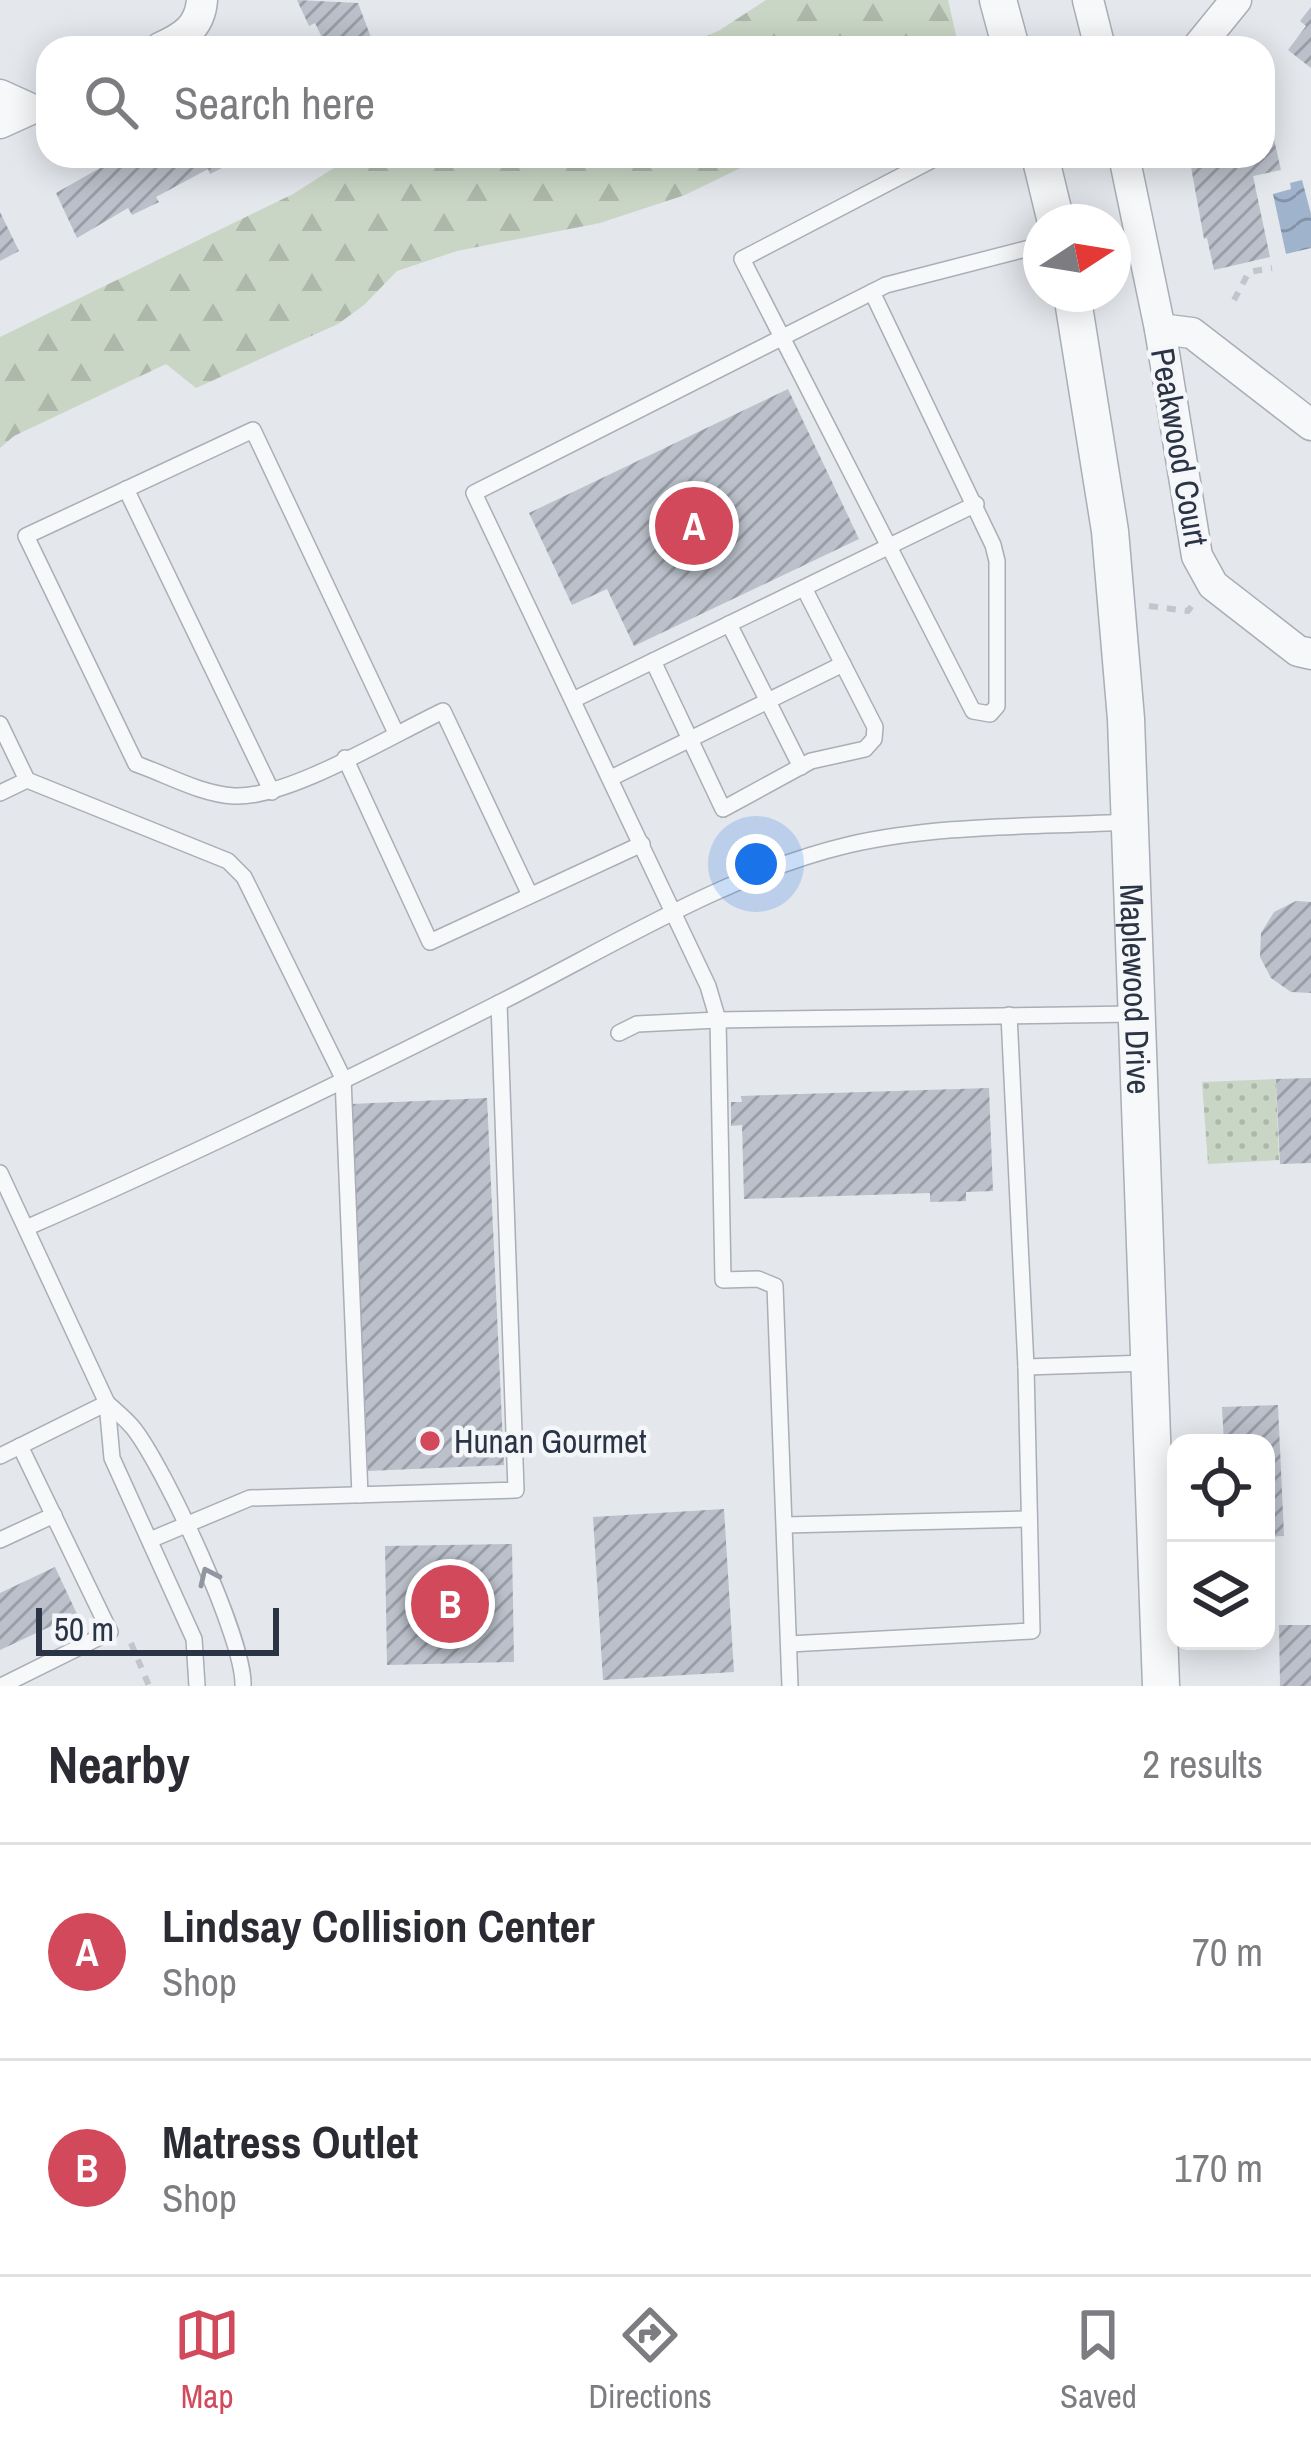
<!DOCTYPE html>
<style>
body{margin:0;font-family:"Archivo Narrow",sans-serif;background:#f2f2f3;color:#2b2b33}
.controls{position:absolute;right:36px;bottom:36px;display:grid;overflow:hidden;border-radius:24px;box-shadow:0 6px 30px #0003}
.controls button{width:108px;height:108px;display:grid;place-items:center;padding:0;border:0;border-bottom:3px solid #e1e1e2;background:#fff;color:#2b2b33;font:60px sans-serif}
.compass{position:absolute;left:1023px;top:204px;width:108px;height:108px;border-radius:50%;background:#fff;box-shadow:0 6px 30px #0003;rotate:78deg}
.scale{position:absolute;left:36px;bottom:30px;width:243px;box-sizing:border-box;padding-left:12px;border:6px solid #2b3445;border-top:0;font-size:33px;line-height:42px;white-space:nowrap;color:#2b3445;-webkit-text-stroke:9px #f4f6f9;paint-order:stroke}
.you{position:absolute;left:756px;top:864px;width:42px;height:42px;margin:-30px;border:9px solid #fff;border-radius:50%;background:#1a73e8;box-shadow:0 0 0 18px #1a73e833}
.badge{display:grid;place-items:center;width:78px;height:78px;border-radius:50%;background:#d1495b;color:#fff;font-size:39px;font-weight:700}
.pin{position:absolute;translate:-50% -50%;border:6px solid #fff;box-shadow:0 3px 12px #0006}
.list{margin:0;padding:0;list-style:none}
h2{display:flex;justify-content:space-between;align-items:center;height:156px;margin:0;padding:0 48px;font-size:51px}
h2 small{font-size:39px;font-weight:400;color:#7c7c81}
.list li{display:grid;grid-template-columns:78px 1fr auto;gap:36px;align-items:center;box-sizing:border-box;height:216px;padding:0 48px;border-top:3px solid #e1e1e2}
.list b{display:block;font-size:45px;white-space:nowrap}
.list p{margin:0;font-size:39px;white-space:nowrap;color:#7c7c81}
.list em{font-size:39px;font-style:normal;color:#7c7c81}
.icon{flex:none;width:66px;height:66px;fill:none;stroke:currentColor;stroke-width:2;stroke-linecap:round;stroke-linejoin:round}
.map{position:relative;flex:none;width:1311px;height:1686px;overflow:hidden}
.search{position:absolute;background:#fff;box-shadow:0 6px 30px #0003;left:36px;right:36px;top:36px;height:132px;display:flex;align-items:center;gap:30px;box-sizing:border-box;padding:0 42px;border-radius:36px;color:#7c7c81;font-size:45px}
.sheet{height:588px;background:#fff}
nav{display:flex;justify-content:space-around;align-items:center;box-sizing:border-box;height:168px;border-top:3px solid #e1e1e2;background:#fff;font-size:33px;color:#7c7c81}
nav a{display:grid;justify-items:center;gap:6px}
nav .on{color:#d1495b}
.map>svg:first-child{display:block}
</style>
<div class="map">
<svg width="1311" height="1686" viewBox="0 0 1311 1686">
<defs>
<pattern id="forest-firs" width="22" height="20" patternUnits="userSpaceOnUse" patternTransform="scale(3)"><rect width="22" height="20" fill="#c9d6c5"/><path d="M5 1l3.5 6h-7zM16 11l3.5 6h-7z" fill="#adb8ab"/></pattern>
<pattern id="park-dots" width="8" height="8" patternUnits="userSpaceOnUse" patternTransform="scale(3)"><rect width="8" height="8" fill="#c9d6c5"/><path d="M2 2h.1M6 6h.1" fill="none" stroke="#adb8ab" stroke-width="1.8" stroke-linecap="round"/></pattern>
<pattern id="water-waves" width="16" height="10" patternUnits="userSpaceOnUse" patternTransform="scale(3)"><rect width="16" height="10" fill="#9fb4cc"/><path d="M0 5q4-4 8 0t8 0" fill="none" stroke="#8293a7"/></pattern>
<pattern id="building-hatch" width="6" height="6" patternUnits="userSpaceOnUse" patternTransform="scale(3)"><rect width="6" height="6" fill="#bbc0ca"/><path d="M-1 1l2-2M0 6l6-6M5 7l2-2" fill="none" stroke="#989da6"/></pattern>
</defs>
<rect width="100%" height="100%" fill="#e4e7ec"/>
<g fill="url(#forest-firs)">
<polygon points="766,0 948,0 959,48 681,48 720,30"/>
<polygon points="390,156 765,156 685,195 600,223 457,251 397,271 364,305 338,324 196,388 166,364 14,436 0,448 0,337 293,194 345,161 378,162"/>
</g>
<polygon fill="url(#park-dots)" points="1276,1079 1279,1160 1208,1164 1202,1082"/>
<polygon fill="url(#water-waves)" points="1302,180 1311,214 1311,248 1286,254 1273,194 1291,189 1290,183"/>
<g fill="url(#building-hatch)">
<polygon points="297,0 358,3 375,48 327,48 315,23 309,26"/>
<polygon points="1311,7 1311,68 1288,50 1306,26 1300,21"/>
<polygon points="1273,135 1281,170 1253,176 1270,257 1214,270 1207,238 1204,239 1189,156 1263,156 1263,138"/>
<polygon points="133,156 234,156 236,161 210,174 208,169 156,197 159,202 132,215 128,208 77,238 56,193 107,164 109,168"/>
<polygon points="0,212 19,251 0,261"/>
<polygon points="788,389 859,539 634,646 607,589 572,605 529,513"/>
<polygon points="1296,901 1311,902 1311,993 1291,992 1271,978 1260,957 1261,933 1274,912"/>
<polygon points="1311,1078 1311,1163 1280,1164 1276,1079"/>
<polygon points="989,1088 993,1191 966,1192 966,1201 930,1202 930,1193 744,1199 742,1125 731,1126 731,1102 742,1102 741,1096"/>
<polygon points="487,1098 504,1465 368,1471 351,1104"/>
<polygon points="1278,1405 1284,1536 1266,1537 1266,1443 1224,1443 1222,1407"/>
<polygon points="724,1509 734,1672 603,1680 593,1517"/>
<polygon points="512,1544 514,1662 387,1665 385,1546"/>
<polygon points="55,1567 77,1614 0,1650 0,1593"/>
<polygon points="1279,1625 1311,1625 1311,1686 1280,1686"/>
</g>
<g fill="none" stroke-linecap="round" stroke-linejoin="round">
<defs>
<g id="service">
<polyline points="872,292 993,545 997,561 997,706 990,714 973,711 742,259 930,161"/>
<polyline points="126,489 272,792"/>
<polyline points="729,624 801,767"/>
<polyline points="653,661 723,809 811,761 865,749 874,739 875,727 804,588"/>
<polyline points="573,700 976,504"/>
<polyline points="0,724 27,780"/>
<path d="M396 733 253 430 26 536 136 764C168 775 200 794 234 796 287 799 392 735 443 711L530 895"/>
<polyline points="345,758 430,942 642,844"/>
<polyline points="611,778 843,664"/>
<polyline points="0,793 27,780 228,861 244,877 343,1078 360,1495"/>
<polyline points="1009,1015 1026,1367 1149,1363"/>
<polyline points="619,1033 637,1024 718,1020 1135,1014"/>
<polyline points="0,1173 107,1403 112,1458 194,1639 197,1686"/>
<path d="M26 1228C186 1158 345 1081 501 1002 610 947 729 873 848 845 939 824 1035 827 1128 822"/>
<path d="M107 1403C116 1411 127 1420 134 1429 165 1469 245 1640 243 1686"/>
<polyline points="0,1456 107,1403"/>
<polyline points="785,1525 1029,1519"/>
<polyline points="0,1540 54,1515"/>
<polyline points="150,1540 250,1498 516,1490 499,1003"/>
<polyline points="789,1644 1032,1631 1026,1367"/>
<polyline points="1,1686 110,1632 20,1446"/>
<polyline points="790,1686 775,1286 758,1279 723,1280 718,1020 708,986 474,493 886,285 1041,245"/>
</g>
<g id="minor">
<polyline points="1088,0 1100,48"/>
<path d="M160 48C184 37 200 27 202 0"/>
<polyline points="1197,48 1236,0"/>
<polyline points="0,95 31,109 0,123"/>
<polyline points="1124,156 1160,329 1197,556 1213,585 1298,651 1311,654"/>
<polyline points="1160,329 1192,333 1311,425"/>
</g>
<g id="tertiary">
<polyline points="998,0 1011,48"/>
<polyline points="1040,156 1056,222"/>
<path id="s1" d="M1072 294 1110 531 1126 719 1161 1686"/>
</g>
</defs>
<use href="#service" stroke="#a9aeb7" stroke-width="18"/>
<use href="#minor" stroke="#a9aeb7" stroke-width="33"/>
<use href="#tertiary" stroke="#a9aeb7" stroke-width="39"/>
<g stroke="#c2c5cb" stroke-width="6" stroke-dasharray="9 9" stroke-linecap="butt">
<polyline points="1234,300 1249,272 1272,268"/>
<polyline points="1149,606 1188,611 1193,604"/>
<polyline points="131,1643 149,1686"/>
</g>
<use href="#service" stroke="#f7f8fa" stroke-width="15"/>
<use href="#minor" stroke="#f7f8fa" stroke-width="30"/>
<use href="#tertiary" stroke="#f7f8fa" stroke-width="36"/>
</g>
<defs><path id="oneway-chevron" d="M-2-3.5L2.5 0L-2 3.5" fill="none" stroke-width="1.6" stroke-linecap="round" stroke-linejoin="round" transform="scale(3)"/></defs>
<use stroke="#9196a0" href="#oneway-chevron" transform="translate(208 1576) rotate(-115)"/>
<circle fill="#d1495b" stroke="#f4f6f9" stroke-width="4.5" cx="430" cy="1441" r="12"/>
<g text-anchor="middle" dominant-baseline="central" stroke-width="9" stroke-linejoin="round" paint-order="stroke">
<g font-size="33" fill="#2b3445" stroke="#f4f6f9">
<text transform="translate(1180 447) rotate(80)">Peakwood Court</text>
<text stroke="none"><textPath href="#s1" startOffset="699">Maplewood Drive</textPath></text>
</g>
<g font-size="33" fill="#2b3445" stroke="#f4f6f9" text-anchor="start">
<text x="454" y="1441">Hunan Gourmet</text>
</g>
</g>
</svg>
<div class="controls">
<button><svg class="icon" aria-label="locate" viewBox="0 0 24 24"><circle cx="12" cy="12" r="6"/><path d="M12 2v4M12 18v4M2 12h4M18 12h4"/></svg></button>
<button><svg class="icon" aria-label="layers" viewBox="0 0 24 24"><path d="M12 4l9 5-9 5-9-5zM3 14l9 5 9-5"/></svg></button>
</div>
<svg class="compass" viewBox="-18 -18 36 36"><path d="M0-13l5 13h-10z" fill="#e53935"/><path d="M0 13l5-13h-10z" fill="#7c7c81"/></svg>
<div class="scale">50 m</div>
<div class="you"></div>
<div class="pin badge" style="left:694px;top:526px">A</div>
<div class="pin badge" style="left:450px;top:1604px">B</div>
<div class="search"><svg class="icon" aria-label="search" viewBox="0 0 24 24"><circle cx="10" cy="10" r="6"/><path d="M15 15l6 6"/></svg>Search here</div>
</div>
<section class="sheet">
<h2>Nearby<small>2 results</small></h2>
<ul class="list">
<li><span class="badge">A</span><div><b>Lindsay Collision Center</b><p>Shop</p></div><em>70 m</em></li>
<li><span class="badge">B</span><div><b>Matress Outlet</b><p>Shop</p></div><em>170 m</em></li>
</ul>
</section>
<nav>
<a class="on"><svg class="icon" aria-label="map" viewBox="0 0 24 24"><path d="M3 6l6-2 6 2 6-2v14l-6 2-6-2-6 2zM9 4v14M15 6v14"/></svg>Map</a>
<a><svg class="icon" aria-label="directions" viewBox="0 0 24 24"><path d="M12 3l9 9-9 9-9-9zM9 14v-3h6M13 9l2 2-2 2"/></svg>Directions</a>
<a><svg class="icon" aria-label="saved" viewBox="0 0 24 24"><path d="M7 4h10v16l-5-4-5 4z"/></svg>Saved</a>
</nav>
